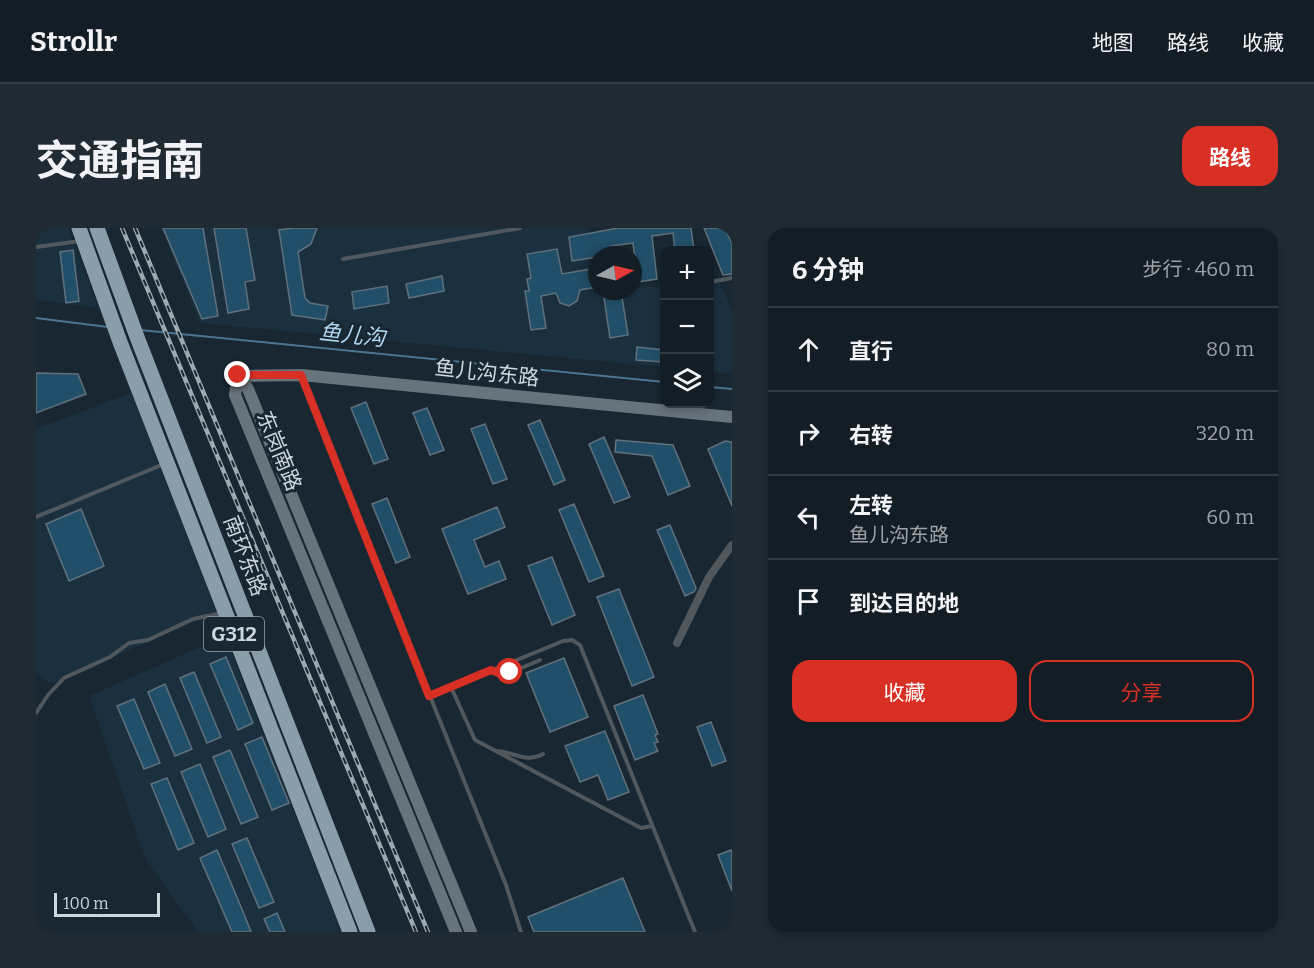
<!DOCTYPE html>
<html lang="zh">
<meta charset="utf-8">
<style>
body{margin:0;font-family:Bitter,"Noto Sans SC",serif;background:#1f2a32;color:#f1f3f6}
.controls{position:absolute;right:18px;top:18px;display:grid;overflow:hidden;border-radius:12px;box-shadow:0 3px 9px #0003}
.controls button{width:54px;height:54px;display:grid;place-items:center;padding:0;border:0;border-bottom:2px solid #313b42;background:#121d25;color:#f1f3f6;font:30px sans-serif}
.compass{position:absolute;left:552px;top:18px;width:54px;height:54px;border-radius:50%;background:#121d25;box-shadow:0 3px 9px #0003;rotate:82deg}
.scale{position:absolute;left:18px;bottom:15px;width:106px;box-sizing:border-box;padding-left:6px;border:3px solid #cdd7de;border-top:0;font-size:16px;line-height:21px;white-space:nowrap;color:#cdd7de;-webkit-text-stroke:4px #182731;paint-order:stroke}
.stop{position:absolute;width:18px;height:18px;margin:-14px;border:4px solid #d93025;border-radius:50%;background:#fff}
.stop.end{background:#d93025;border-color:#fff;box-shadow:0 2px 6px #0008}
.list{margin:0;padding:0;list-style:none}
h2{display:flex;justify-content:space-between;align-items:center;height:78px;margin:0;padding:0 24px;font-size:26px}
h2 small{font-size:20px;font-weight:400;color:#9ca2a7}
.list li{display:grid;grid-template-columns:39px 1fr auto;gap:18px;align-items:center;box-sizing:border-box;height:84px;padding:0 24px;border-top:2px solid #313b42}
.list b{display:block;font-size:22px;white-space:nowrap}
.list p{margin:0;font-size:20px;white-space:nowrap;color:#9ca2a7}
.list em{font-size:20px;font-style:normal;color:#9ca2a7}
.actions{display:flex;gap:12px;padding:18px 24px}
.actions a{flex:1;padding:14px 0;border:2px solid #d93025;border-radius:18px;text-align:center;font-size:21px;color:#d93025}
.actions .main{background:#d93025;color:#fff}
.icon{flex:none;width:33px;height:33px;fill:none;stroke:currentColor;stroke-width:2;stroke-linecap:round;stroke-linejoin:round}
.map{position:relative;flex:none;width:696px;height:704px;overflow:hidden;border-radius:18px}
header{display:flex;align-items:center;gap:36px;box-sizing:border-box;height:84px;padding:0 30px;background:#121d25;border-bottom:2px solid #313b42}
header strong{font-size:28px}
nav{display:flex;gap:33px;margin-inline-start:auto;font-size:21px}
.intro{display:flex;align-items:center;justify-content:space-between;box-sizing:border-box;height:144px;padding:0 36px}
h1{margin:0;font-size:42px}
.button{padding:15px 27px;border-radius:18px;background:#d93025;color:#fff;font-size:21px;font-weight:700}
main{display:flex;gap:36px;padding:0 36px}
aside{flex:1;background:#121d25;border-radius:18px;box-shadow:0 3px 9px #0003}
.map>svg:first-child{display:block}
</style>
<header>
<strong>Strollr</strong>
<nav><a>地图</a><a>路线</a><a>收藏</a></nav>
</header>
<div class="intro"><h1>交通指南</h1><a class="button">路线</a></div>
<main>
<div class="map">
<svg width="696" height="704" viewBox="0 0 696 704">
<rect width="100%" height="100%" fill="#182731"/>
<g fill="#1a303e">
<polygon points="0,0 32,0 62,80 0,72"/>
<polygon points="125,0 551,0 559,64 597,63 597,60 628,58 628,139 164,95"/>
<polygon points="683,53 696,82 696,146 674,143 674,54"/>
<polygon points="95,165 181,384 15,456 0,444 0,201"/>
<polygon points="189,408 305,704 162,704 110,632 53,468"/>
</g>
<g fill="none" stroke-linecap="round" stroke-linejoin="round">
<g stroke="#497693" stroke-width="2">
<polyline points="0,90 72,99"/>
<polyline points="104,102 628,154"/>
<polyline points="674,159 696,161"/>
</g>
</g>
<g fill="#214f69" stroke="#60717d" stroke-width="1.5">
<polygon points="127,0 167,0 182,88 166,91"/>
<polygon points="178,0 210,0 219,52 209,54 213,81 192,85"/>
<polygon points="257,0 281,0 275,16 262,24 269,70 274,75 292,78 289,92 256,87 243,2"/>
<polygon points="582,0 655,0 658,22 639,22 637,5 616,8 621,51 602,54 597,15 575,18 576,27 561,27 561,29 536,33 533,9"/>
<polygon points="668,0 689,0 696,16 696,46 687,47"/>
<polygon points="521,21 526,46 561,40 561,59 544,62 541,73 533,78 524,75 520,65 505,68 510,100 495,102 489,63 493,63 491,51 495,50 491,26"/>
<polygon points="37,22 43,73 30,75 24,24"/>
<polygon points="406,48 408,63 373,70 370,56"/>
<polygon points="351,58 353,75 318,81 316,64"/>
<polygon points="567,63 585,63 592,107 574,110"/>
<polygon points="601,119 628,122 628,134 600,132"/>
<polygon points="0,145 42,146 50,166 0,185"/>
<polygon points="330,174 352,231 338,236 315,180"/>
<polygon points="391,180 408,222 394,227 377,185"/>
<polygon points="504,192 529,252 518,257 492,197"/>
<polygon points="449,196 471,251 457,256 435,201"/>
<polygon points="568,209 594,269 578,275 553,216"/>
<polygon points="580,212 637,217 654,258 632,267 616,228 579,224"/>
<polygon points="689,213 696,214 696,278 672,221"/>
<polygon points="351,270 374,329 360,335 336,276"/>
<polygon points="538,276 568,348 553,354 523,282"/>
<polygon points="461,279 469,299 438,312 449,339 463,333 470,351 432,366 406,301"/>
<polygon points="45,281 68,338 33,353 10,296"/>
<polygon points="634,297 660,360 658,364 649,368 621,302"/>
<polygon points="516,329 539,387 516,397 492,338"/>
<polygon points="583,361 618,449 596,458 561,369"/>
<polygon points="190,429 217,495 202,502 174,436"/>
<polygon points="528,430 552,489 514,504 490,445"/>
<polygon points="158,444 185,509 171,515 144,450"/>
<polygon points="129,456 156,521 139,528 112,464"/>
<polygon points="607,467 622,506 619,507 622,514 618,515 622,523 599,532 578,478"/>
<polygon points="98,471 124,535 108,541 81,478"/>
<polygon points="675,494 690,533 676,538 661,499"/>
<polygon points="569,503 593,564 572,572 562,547 544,554 529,518"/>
<polygon points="226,509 253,575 236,582 209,516"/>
<polygon points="194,522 222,589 205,596 177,529"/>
<polygon points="164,536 190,601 172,609 145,544"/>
<polygon points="131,550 158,615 142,622 115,556"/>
<polygon points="211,610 238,674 223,680 196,616"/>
<polygon points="181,622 208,686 215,704 196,704 164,630"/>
<polygon points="695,622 696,625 696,663 682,627"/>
<polygon points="587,650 609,704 498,704 492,689"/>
<polygon points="241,685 249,704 234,704 228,691"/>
</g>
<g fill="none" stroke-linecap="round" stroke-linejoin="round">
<g stroke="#50585d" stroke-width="4">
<polyline points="0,19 44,13"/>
<polyline points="307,31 484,0"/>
<polyline points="674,54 696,50"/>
<polyline points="266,150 470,657 485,704"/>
<polyline points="0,289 128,236"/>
<path d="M455 443C472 448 487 439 504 432"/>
<polyline points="415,459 439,512 605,600 616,598"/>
<polyline points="393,468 527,413 536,412 544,417 659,704"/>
<polyline points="0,485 12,467 28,450 74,429 93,415 112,412 157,391 186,385"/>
<path d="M462 523C479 525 491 535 507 526"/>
</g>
<polyline stroke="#50585d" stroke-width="8" points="641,415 673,349 696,317"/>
<g stroke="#68747c" stroke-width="12">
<polyline points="202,148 212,161 435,704"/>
<polyline points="202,148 199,167 420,704"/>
<polyline points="202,148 265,147 696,189"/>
</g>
<g stroke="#8a9daa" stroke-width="15">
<polyline points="43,0 84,114 314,704"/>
<polyline points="61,0 101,109 332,704"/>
</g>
<defs>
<g id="rail">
<polyline points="86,0 380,704"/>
<polyline points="99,0 392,704"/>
</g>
</defs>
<use href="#rail" stroke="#9eaab1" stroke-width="4.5"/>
<use href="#rail" stroke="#182731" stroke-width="2" stroke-dasharray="7" stroke-linecap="butt"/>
</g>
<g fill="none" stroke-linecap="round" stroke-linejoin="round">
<polyline stroke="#d93025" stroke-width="8" points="202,147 265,147 393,468 455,442 465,446 474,444"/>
</g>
<g text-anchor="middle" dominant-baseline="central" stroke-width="6" stroke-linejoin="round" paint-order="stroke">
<rect fill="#182731" stroke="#97a2aa" stroke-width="1.5" x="168" y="389" width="60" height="34" rx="4.5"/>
<g font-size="20" font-weight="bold" fill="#cdd7de">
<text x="198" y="406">G312</text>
</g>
<g font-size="21" fill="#cdd7de" stroke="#182731">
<text transform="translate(451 145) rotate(6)">鱼儿沟东路</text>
<text transform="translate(243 223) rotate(68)">东岗南路</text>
<text transform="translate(209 328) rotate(69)">南环东路</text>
</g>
<g font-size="22" font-style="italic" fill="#afd8f4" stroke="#182731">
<text transform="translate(316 107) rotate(6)">鱼儿沟</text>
</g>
</g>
</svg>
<div class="controls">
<button>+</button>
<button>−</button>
<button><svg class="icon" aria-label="layers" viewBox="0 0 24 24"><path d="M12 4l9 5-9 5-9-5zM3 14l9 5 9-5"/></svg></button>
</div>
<svg class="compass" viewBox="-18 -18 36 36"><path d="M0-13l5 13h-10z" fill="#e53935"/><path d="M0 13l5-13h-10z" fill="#9ca2a7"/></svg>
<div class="scale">100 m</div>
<div class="stop" style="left:474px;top:444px"></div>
<div class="stop end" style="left:202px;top:147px"></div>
</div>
<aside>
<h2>6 分钟<small>步行 · 460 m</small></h2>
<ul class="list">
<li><svg class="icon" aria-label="ahead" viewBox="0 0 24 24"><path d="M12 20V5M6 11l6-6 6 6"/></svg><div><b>直行</b></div><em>80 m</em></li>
<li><svg class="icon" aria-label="right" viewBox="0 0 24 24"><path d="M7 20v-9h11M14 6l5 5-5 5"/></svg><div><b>右转</b></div><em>320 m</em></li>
<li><svg class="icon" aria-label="left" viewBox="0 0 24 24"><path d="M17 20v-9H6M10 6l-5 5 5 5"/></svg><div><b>左转</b><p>鱼儿沟东路</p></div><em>60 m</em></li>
<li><svg class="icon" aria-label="arrive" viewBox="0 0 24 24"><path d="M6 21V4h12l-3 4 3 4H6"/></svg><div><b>到达目的地</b></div></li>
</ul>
<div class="actions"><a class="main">收藏</a><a>分享</a></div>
</aside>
</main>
